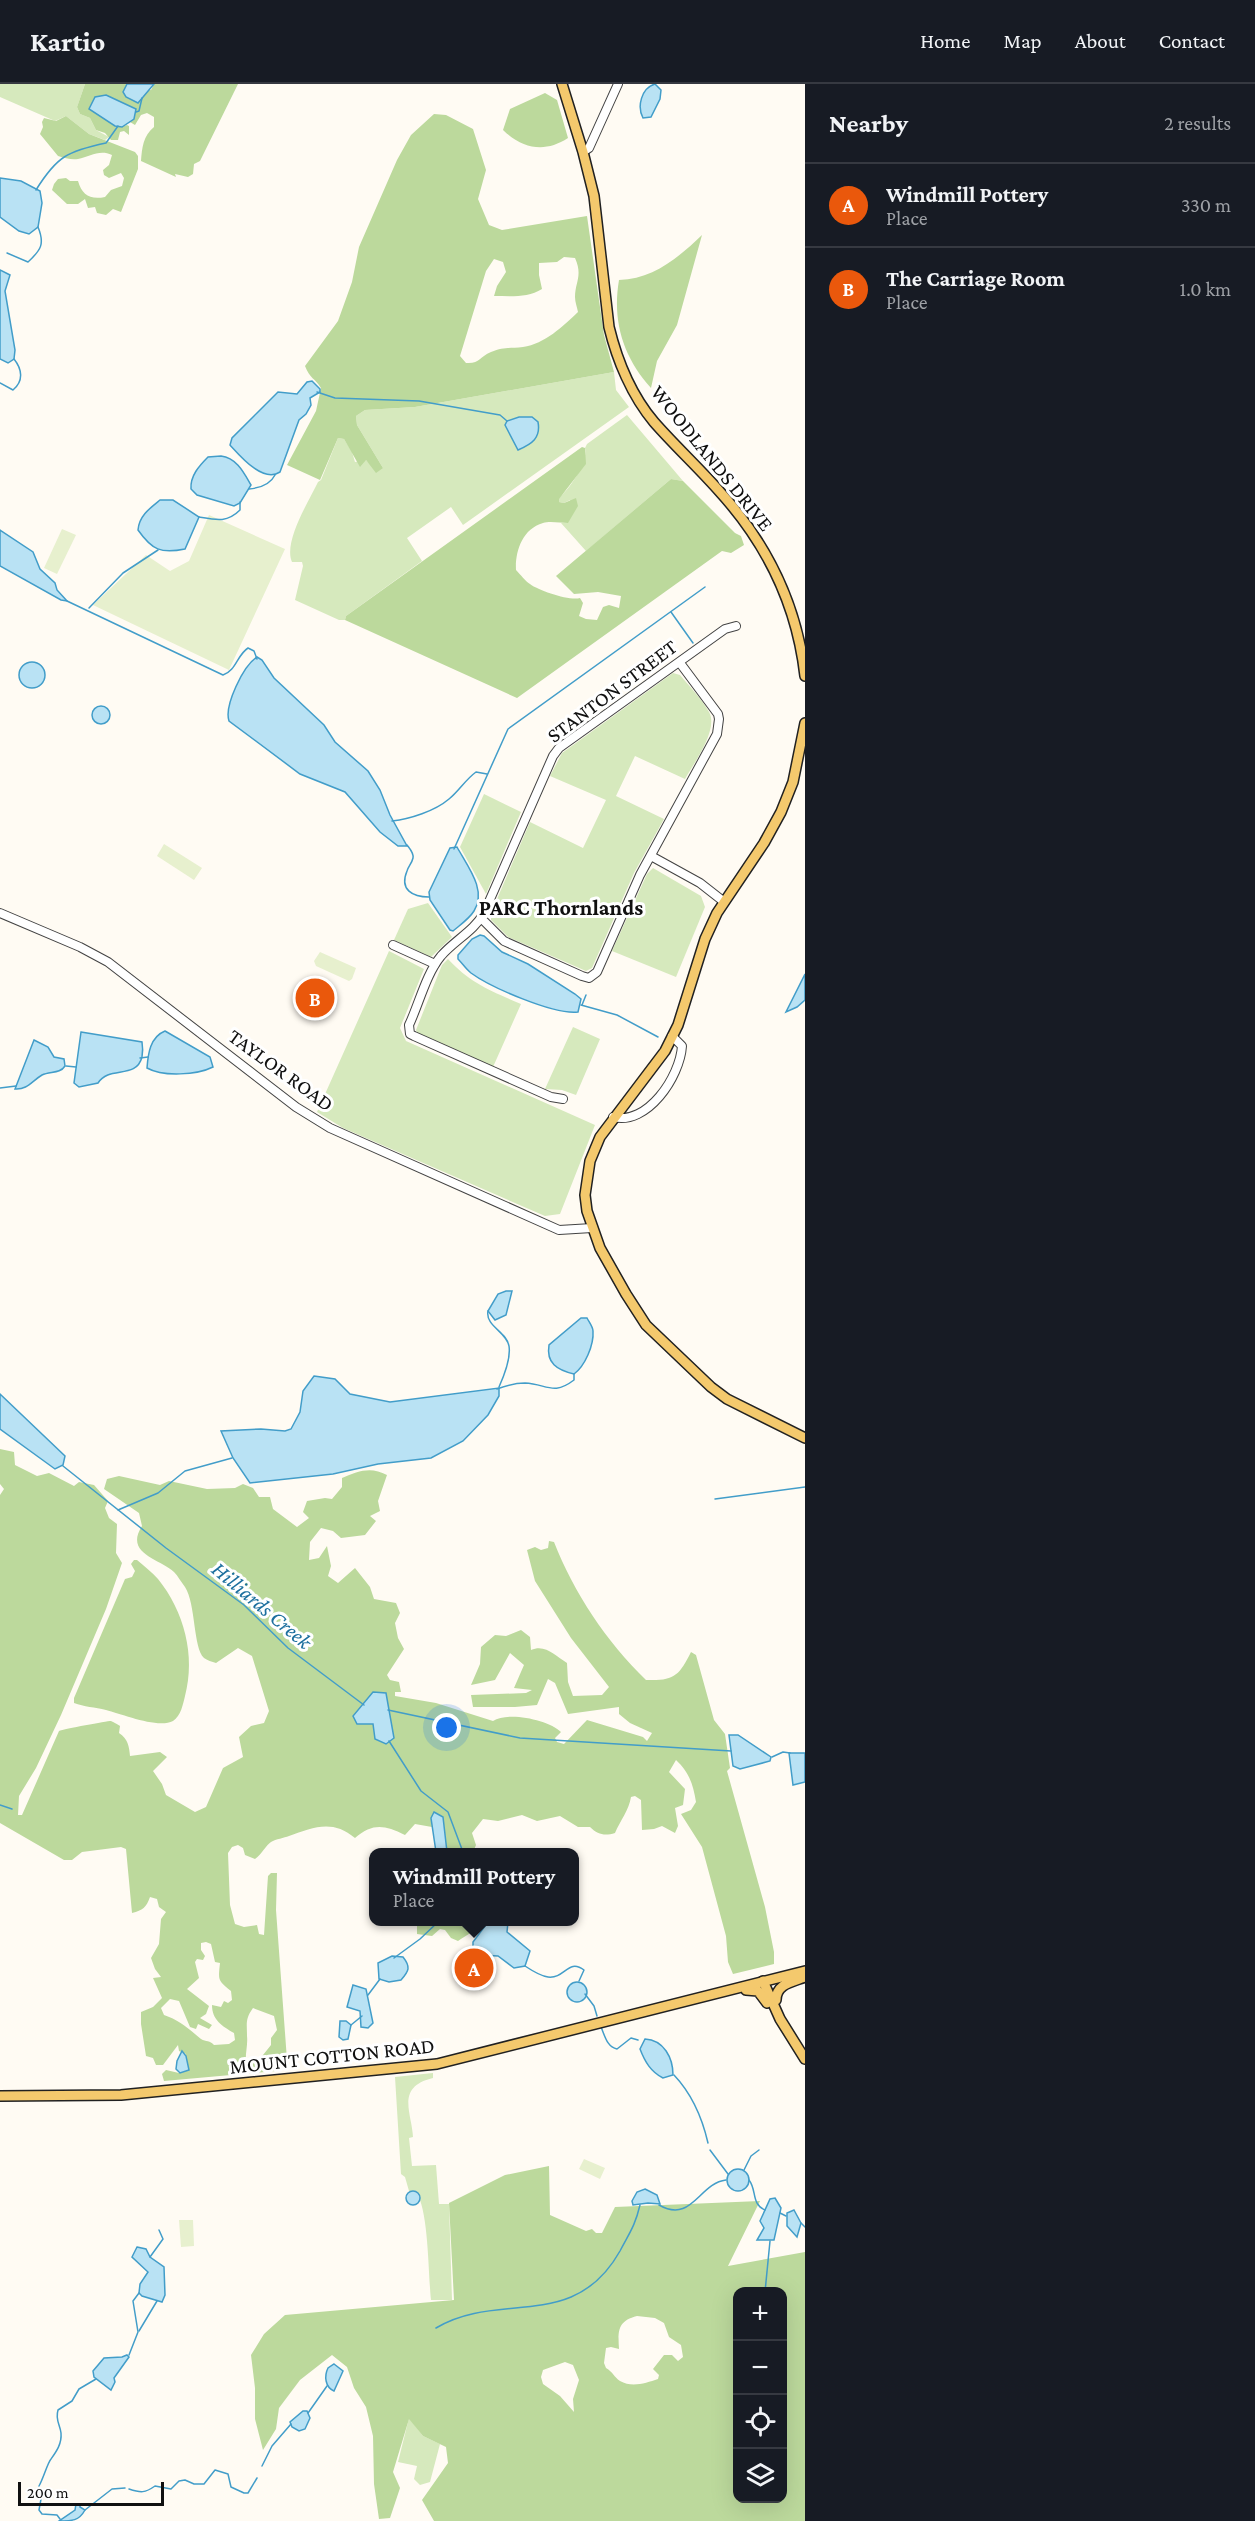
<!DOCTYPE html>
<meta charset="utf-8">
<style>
body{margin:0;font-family:"Crimson Pro",serif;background:#20242c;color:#f1f3f6}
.controls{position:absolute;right:18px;bottom:18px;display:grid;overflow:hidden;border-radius:12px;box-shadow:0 6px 24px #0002}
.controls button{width:54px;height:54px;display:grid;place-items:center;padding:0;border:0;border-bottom:2px solid #363941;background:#171b24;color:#f1f3f6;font:30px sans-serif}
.scale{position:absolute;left:18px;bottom:15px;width:146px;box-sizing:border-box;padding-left:6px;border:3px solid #101010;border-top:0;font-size:16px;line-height:21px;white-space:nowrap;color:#101010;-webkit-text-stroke:4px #fff;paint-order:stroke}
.you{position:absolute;left:447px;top:1644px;width:21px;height:21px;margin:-15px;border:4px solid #fff;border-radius:50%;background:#1a73e8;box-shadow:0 0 0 9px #1a73e833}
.badge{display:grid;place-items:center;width:39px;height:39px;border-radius:50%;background:#ea580c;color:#fff;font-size:20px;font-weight:700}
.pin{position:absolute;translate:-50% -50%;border:3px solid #fff;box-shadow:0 2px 6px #0006}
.popup{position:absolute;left:369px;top:1764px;width:210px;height:78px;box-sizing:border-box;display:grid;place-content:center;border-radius:12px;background:#171b24;filter:drop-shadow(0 2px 4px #0005);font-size:20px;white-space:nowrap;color:#9ea1a6}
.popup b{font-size:22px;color:#f1f3f6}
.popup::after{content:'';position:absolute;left:50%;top:100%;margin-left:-12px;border:12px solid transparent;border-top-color:#171b24}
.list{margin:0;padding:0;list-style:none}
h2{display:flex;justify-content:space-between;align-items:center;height:78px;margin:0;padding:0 24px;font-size:26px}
h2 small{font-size:20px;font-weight:400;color:#9ea1a6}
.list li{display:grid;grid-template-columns:39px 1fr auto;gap:18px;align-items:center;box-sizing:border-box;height:84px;padding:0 24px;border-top:2px solid #363941}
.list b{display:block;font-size:22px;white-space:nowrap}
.list p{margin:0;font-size:20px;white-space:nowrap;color:#9ea1a6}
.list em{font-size:20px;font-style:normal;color:#9ea1a6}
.icon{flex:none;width:33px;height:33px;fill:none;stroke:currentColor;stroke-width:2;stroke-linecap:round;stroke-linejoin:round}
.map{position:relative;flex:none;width:805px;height:2437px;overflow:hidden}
header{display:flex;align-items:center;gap:36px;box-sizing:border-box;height:84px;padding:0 30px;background:#171b24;border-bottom:2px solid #363941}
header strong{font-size:28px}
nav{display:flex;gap:33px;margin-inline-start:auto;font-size:21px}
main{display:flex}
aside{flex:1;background:#171b24}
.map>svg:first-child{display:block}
</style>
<header>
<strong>Kartio</strong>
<nav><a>Home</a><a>Map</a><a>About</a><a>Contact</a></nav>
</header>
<main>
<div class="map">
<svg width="805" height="2437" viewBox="0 0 805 2437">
<rect width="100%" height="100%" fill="#fffbf3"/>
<g fill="#d6e9bd">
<polygon points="0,0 85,0 77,23 80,30 90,34 96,46 109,53 105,56 89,50 66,32 55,37 0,13"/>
<path d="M614 288 616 306 629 323 463 441 451 423 407 454 422 477 346 532 345 536H339L295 516 303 482 302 478H292C283 458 309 417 318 398L321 396 338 354 344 355 352 368 355 378 366 376 371 381 383 384 357 341 356 332 365 326 415 323Z"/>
<path d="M627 331 683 397 671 395 586 467 561 439H568L570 416 564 419 559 418V414C570 404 588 379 585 364L587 360Z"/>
<path d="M673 589 680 591C690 603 702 615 709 628 719 645 694 679 685 695L635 672 616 712 664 735 634 789 592 884 586 887 508 853 491 836V829L530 738 583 764 606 716 550 692 562 669Z"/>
<polygon points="484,710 521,728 486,810 460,763"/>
<polygon points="653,784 701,812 705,823 676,893 612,867 647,790"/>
<polygon points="428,819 452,853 431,873 394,856 408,825"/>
<polygon points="389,867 424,885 400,944 406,957 595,1041 560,1130 545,1132 343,1044 317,1028"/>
<path d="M448 875C470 899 491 907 521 920L493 983 417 949 416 946 442 881Z"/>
<polygon points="573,943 600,955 576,1011 562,1006 545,1005"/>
<path d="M433 1989V1994C395 2003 412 2029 413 2053L409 2054 412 2082 436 2081 439 2120H449L452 2216H431C428 2188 429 2128 416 2107H409L405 2093 401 2090 395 1993Z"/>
<polygon points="409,2334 423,2352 440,2360 430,2398 420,2401 414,2395 417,2382 398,2378"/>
</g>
<g fill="#bcd99c" fill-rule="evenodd">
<path d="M85 0H127L123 9 151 6 154 0H238L200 77 194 80 193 90 188 93 175 90 176 93 141 77C142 64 143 52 154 43V33L147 29 141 31 135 41 130 38 134 35 122 43 127 41 129 42V51L124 47 120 48 118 56H111L105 49 96 46 90 34 80 30 77 23Z"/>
<path d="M545 9 557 16 568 54C545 69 523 65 503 46L510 25Z"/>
<path d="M434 30 446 31 473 45 486 86 478 115 489 141 502 146 587 132 604 251 614 288 415 323 365 326 356 332 357 341 383 384 376 389 366 376 360 383 344 355 338 354 320 396 287 381 316 327 321 304C315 294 310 295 305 282L338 237 352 198 359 163 397 76 411 51ZM564 173 575 174C583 192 575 198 575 213 575 218 577 223 578 228 563 242 545 260 523 263 510 265 504 262 491 268 479 273 480 280 466 279L460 272 486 187 494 175 503 178 506 188 497 202 494 212C511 212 528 214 542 205L539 191V179L557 178Z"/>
<path d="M66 32 89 50 135 68 138 72V85L121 128 113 125 106 131 97 129 95 123 88 124 85 115 78 120H67L52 106 54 100 58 95 66 94 70 97H78C82 111 90 116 105 113L111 106 122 102 124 94 121 89 109 94 104 91 103 86 109 81 112 71C99 65 90 73 78 75 71 76 65 74 58 72L40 50 43 43 42 38 44 34 56 37Z"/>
<path d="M702 151 677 241 657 277 651 304C623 273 612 237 619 196 653 195 678 174 702 151Z"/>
<path d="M582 363 585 364 586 380 559 415V418L564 419 576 414 578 422 568 439C560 439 550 437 543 439 522 445 515 468 516 486 521 491 525 497 530 500 539 507 570 517 580 514L583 519 579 532 586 535 597 536 603 523 609 521 619 524 621 512 598 508 574 510 556 492 671 395 683 397 735 449 741 452 744 461 731 469 722 467 517 614 345 536 346 532Z"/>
<path d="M0 1365 14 1368 15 1381 37 1392 49 1389 74 1402 79 1398 94 1401 108 1417 105 1424 109 1434 117 1440 116 1469 122 1479 106 1525 61 1631 36 1684 19 1712 18 1731H22L59 1647C64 1645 107 1637 111 1637 113 1638 119 1641 120 1642L119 1649C128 1655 129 1662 130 1672L160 1668 167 1673 153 1687 162 1700 166 1711 195 1728 206 1723 223 1684 243 1673 239 1653 251 1642 264 1639 269 1627 252 1572 238 1564 216 1579C212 1578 207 1576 204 1574 193 1564 196 1520 185 1503 181 1498 178 1492 174 1488 160 1475 124 1470 142 1442L139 1429 104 1405 107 1395 119 1392 160 1401 169 1397 207 1405 235 1404 243 1400 253 1404 259 1413H270L273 1425 297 1443 309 1434 303 1428 307 1417 325 1414 332 1415 342 1403V1394C358 1387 371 1382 387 1391L378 1417 380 1427 370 1432 376 1437 365 1451 341 1454 333 1447 321 1444 310 1458 309 1476 319 1474 327 1462 331 1482 328 1492 338 1499 355 1484 370 1503 374 1515 396 1519 400 1529 395 1539 398 1554 404 1565 387 1591 390 1596 399 1598 401 1608H395V1612L436 1619 493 1637C508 1627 549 1636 561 1648L555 1654 557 1658 564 1660 587 1636 643 1653 647 1657 652 1649 630 1639 619 1630V1623L568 1630 555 1599 548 1595 537 1621 515 1623H473L471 1611 526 1609 532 1606 514 1604 524 1581 510 1569 495 1596 471 1601 480 1580 481 1563 495 1551 506 1552 521 1546 530 1553 531 1566C546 1560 555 1572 567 1579L568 1598 573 1612 602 1611 609 1603 571 1554 535 1497 527 1466 535 1463 541 1466 548 1464 549 1457 554 1458C574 1509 606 1557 646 1596 674 1597 679 1592 691 1568L696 1571 714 1636 725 1650 730 1684 727 1687 765 1823 774 1868V1880L733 1890 728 1878 726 1852 702 1763 681 1730 691 1726 696 1718C693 1700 689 1688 676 1676L669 1688 685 1705 683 1721 675 1724 678 1742 675 1749 662 1742 654 1745 642 1746 641 1716 635 1712 631 1713C629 1726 620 1737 615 1749 605 1752 598 1751 590 1743H578L560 1732 537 1737 522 1731 498 1737 483 1735 472 1749 476 1761 473 1768H447L443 1733 431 1734 432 1743 415 1740 405 1751C384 1741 373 1739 355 1754 333 1735 313 1743 289 1752 284 1754 276 1755 271 1758 266 1761 262 1770 255 1775L245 1771 243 1764 238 1761 232 1763 228 1769 230 1821 235 1840 244 1843 257 1841 259 1850 264 1851 268 1792 271 1789H277L276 1826 287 1976 283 1984 276 1987 164 1997 162 1990 166 1986 179 1989 186 1970 179 1967 178 1961 163 1981H156L153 1974 146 1972 141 1940V1928L153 1923 162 1914 153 1894 161 1893 155 1885 151 1874 159 1860 161 1835 166 1828 159 1823 157 1815 150 1813C146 1824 143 1826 132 1829L126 1765 121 1763 82 1768 72 1776H64L0 1739V1411L4 1405 0 1400ZM206 1858 211 1860 215 1878 220 1879C218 1897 218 1896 231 1907L232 1916 228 1919 224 1917 221 1923 212 1921C212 1936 222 1942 234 1949L235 1956 229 1960 214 1961C210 1956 206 1958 201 1955 189 1945 179 1936 164 1931L161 1924 170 1915 179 1917 190 1943 196 1945 198 1940 209 1945 212 1941 200 1934 206 1930 209 1922 187 1905 199 1894 195 1878 197 1875 203 1876 205 1872 201 1866V1859ZM253 1924 274 1932 277 1946 271 1954V1961L259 1976 248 1980 246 1979C245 1970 248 1961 247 1952 247 1940 245 1935 253 1924Z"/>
<path d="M134 1476H137C144 1482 152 1488 158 1495 184 1527 196 1572 185 1612 183 1620 181 1632 173 1637 158 1645 122 1630 106 1626 95 1623 84 1623 74 1619V1614L125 1495 132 1493 135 1487 131 1480Z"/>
<path d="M423 1838H465L469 1841 486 1838C477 1846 468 1850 458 1857L451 1854 445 1846 440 1845 432 1852 417 1850V1841Z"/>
<path d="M549 2082 550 2131 586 2147 592 2145 596 2149H602L615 2123 760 2117 728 2182 805 2168V2437H434L422 2416 448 2379 446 2363 423 2352 409 2335 393 2388 400 2404 390 2434 379 2435 374 2400 373 2352 366 2323 354 2304 347 2283 332 2271 300 2296 279 2324 276 2345 263 2366 255 2335V2304L251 2271 264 2250 285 2231 454 2216 449 2119 505 2091ZM738 2208H782V2414H738ZM637 2232 655 2234 664 2239 669 2253 681 2261 683 2273 678 2277 672 2271H664L653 2285 659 2291 658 2295C646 2299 632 2304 620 2297 614 2293 613 2288 606 2284L604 2279 606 2264 611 2263 619 2265C618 2248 617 2237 637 2232ZM565 2278 573 2281 579 2296 573 2315 574 2328 560 2312 543 2300 541 2293 543 2286Z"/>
</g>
<g fill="#e7f0ce">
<polygon points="209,431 285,465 229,586 93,521 146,471 170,487 189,477"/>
<polygon points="62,445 76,451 57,490 44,484"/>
<polygon points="164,760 202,784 194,796 157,772"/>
<polygon points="320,868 356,884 352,895 349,897 316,882 314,877"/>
<polygon points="584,2075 605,2084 600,2095 579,2085"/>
<polygon points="179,2136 193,2136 194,2162 181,2163"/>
</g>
<g fill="#b9e2f4" stroke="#429dc9" stroke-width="1.5">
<polygon points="127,0 154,0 138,19 126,13 123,8"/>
<path d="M655 0 661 6 660 15 651 33 643 34C637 23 641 4 655 0Z"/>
<polygon points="106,11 136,25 134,35 122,43 115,42 89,25 95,13"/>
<polygon points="0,94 21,97 40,107 42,119 38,143 29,150 19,147 0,133"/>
<polygon points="0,186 10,191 5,207 15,266 14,275 8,279 0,275"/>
<path d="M312 297 320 305V308L310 314 311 321 306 330 299 336 280 388C263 399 241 373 230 361L232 354 278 308 297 310 307 298Z"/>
<path d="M519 333H532L538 338C541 354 532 360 518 366L505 341 507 337Z"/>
<path d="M221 372C237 374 244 389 251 401L240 419 234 422 197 411 191 405C190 392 199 382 208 373Z"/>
<path d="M160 416H173L199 433 185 465C161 470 152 466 138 446 139 432 150 424 160 416Z"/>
<polygon points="0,446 33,468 40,485 55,499 57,506 67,517 61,516 0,482"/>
<path d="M257 573 262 576 274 594 324 641 335 658 368 687 380 706 390 731 407 762H398L380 748 345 708 300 690 229 637C224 622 243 582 257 573Z"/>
<circle cx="32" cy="591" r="13"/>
<circle cx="101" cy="631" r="9"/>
<path d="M457 763C468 783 487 806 474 827 469 835 460 841 453 847L450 846 430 816 429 808 450 764Z"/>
<path d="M480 851 484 852 502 868 528 880 575 910 581 915 578 928C554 931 490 903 471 889 466 885 462 879 458 875V871L472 855Z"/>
<polygon points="805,890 805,916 797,923 786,928"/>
<path d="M165 947 210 973 213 983C197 991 163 993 147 984 148 970 150 953 165 947Z"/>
<path d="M81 948 142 958C143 964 143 967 142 973 136 996 109 981 98 999L79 1003 74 999Z"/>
<path d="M34 956 48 963 54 973 64 975 65 982C60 990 50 987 42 991 32 997 27 1006 15 1005Z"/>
<polygon points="506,1207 512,1207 506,1231 495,1236 488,1227 498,1210"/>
<path d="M581 1234H587C589 1238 593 1243 593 1247 594 1261 585 1282 574 1290 557 1286 546 1279 549 1261Z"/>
<polygon points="314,1292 335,1295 350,1310 390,1318 499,1304 499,1312 488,1331 463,1357 431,1374 378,1380 333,1390 250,1399 233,1374 221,1347 261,1345 285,1347 291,1345 300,1328 303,1307"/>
<polygon points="0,1310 65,1372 63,1381 55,1385 0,1345"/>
<polygon points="373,1608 386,1609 394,1654 386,1660 375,1655 373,1640 357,1640 353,1632"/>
<polygon points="729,1651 738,1651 771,1673 770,1677 740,1685 733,1682"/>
<polygon points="789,1669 805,1669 805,1698 793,1701"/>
<polygon points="434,1728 443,1733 447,1768 436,1768 431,1734"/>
<polygon points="488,1838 508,1838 507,1848 530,1867 525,1882 514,1884 498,1872 478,1871 473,1867 473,1858"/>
<path d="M392 1872 403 1873C411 1883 409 1887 401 1896L389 1898 379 1895 378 1879Z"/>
<circle cx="577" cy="1908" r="10"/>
<polygon points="353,1901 366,1905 373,1939 368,1944 361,1943 360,1927 347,1923"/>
<polygon points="340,1937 346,1937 351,1941 348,1955 343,1956 339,1953"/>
<path d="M645 1955C664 1956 673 1974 673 1991L663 1994C651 1988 645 1978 640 1965Z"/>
<polygon points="182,1967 186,1972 189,1986 180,1989 176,1985 177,1977"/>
<circle cx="738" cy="2096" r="11"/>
<polygon points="645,2105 657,2111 660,2120 648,2119 633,2121 632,2117 637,2108"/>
<circle cx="413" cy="2114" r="7"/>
<polygon points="775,2114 781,2124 774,2156 757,2156 764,2144 760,2137 770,2115"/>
<polygon points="794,2126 801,2139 797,2153 787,2142 787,2129"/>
<polygon points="137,2163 146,2165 150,2173 164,2183 165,2211 162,2218 142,2212 139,2209 140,2200 148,2188 132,2173"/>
<polygon points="127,2271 129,2273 114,2294 115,2298 111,2306 94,2293 93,2287 104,2274 122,2273"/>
<path d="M334 2280 343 2287 334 2307C325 2303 324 2292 328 2284Z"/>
<polygon points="303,2327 307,2327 310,2334 305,2345 299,2347 292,2343 290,2338"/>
<path d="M76 2420H80V2423L85 2426C79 2437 72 2437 59 2437L75 2426Z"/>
</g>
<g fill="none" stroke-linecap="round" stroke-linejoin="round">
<g stroke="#429dc9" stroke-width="1.5">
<polyline points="136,28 139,27 142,14"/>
<path d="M36 106C57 72 68 67 106 59L118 42"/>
<path d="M7 169 28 178C41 166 45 160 38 143"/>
<path d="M0 299 13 306C24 297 22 285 14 275"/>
<polyline points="317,308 335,314 419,317 500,331 507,337"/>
<path d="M249 405C260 404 270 401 275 391"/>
<path d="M199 433C216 436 227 439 240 426V418"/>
<path d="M67 517 223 591C236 587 237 571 248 564L254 567 257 575"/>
<polyline points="89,524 123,489 158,466"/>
<polyline points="671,528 693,559"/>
<path d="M392 737C410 735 435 727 449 715 459 707 465 696 476 688L487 690"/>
<path d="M407 761C410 765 414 769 413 774 412 779 408 783 407 787 399 806 413 813 429 813"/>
<polyline points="454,765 508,645 705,503"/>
<polyline points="581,921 617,931 658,953"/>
<polyline points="582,921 586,911"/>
<polyline points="140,974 148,973"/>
<polyline points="66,982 76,983"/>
<polyline points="0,1004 16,1002"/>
<path d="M488 1227C485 1242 507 1248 509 1262 511 1275 504 1292 499 1303"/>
<path d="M497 1305C505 1302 517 1299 525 1299 547 1300 553 1312 574 1296V1290"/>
<polyline points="63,1382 166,1464 244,1521 288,1564 364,1621"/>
<polyline points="715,1415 805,1403"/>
<polyline points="118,1426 158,1409 185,1387 232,1374"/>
<polyline points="388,1626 520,1654 731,1667"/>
<polyline points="389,1657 421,1707 448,1728 463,1768"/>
<polyline points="772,1673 783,1668 790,1669"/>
<polyline points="0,1721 12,1725"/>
<polyline points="394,1874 420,1855 438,1838"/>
<path d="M525 1882C531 1886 540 1892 548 1893 565 1895 568 1874 584 1886L579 1897"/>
<polyline points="585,1910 594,1922 597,1932"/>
<polyline points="368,1911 380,1895"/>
<polyline points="351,1941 362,1932"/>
<path d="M601 1943C605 1952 607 1963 617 1965L631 1954 638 1956"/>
<path d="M674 1991C692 2010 702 2033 708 2059"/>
<polyline points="710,2066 728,2090"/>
<polyline points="744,2086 751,2072 759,2066"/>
<path d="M749 2096C757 2106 751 2120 765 2126"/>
<path d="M659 2121C692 2140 699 2099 726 2096"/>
<polyline points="780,2129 786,2132"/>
<polyline points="801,2139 805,2143"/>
<polyline points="150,2173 163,2155 159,2146"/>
<polyline points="765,2208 770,2157"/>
<path d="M436 2244C499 2206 574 2249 620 2167 630 2148 635 2142 640 2121"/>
<polyline points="139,2247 157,2217"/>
<polyline points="129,2271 138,2248 133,2217 139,2209"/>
<polyline points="308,2329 327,2302"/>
<polyline points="782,2372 784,2376"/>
<polyline points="262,2382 272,2362 291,2340"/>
<path d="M39 2402C43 2395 48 2378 51 2375 56 2368 62 2360 61 2349 60 2340 55 2336 58 2326L72 2317 79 2305 96 2295"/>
<path d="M129 2405C141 2409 145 2409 155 2402L171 2405 179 2397 185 2396 194 2400H204L215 2386 228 2390 231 2403 244 2409H248L257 2394"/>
<polyline points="41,2415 39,2426 42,2430 57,2431 60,2435"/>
<polyline points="85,2426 112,2405 125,2404"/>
</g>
<defs>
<g id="minor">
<polyline points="583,68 589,64 618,0"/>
<polyline points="651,772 700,799 723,817"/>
<polyline points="0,829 80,863 108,878 296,1023 330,1044 559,1146 592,1144"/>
<polyline points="481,834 504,857 582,892 589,894 597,888 640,791 717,650 719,635 718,630 680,579"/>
<polyline points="393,861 435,880"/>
<path d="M563 1015 551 1013 414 952 410 950 409 941C419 920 426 890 441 872 455 856 474 847 484 829L553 672 559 664 725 545 736 542"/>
<path d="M613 1033C647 1042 680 993 682 962L672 952"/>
</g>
<g id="major">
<path d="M562 0 583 68 594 112 609 243C617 276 632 312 654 338 675 362 699 384 720 408 768 461 797 521 805 592"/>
<polyline points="805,639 793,698 781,728 764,759 717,829 705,855 678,941 665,967 600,1053 590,1077 585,1111 587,1127 600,1164 626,1210 646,1241 711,1303 727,1315 805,1354"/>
<polyline points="763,1897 780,1935 805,1975"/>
<polyline points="746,1906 758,1907 767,1919"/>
<path d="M776 1916C776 1900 792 1898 805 1893"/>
<polyline points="0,2012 121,2011 437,1980 805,1887"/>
</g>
</defs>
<use href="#minor" stroke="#434343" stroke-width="10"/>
<use href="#major" stroke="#212121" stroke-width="12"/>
<use href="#minor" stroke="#fff" stroke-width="8"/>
<use href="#major" stroke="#f4c96d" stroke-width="9"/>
</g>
<g text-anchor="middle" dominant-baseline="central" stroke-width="6" stroke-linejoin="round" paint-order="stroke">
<g font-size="21" fill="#101010" stroke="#fff">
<text transform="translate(712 374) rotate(51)">WOODLANDS DRIVE</text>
<text transform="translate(612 607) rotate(-37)">STANTON STREET</text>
<text transform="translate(281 986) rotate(36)">TAYLOR ROAD</text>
<text transform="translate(332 1972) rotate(-6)">MOUNT COTTON ROAD</text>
</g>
<g font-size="22" font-weight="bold" fill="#101010" stroke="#fff">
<text x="561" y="823">PARC Thornlands</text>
</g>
<g font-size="22" font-style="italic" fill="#1c6f9e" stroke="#fff">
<text transform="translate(262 1521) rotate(40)">Hilliards Creek</text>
</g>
</g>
</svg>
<div class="controls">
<button>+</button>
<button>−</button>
<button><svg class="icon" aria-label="locate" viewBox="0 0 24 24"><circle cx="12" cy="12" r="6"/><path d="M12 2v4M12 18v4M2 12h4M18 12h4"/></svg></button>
<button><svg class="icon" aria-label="layers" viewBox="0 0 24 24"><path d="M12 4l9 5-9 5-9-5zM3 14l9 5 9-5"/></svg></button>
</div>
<div class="scale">200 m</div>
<div class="you"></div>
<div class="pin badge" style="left:474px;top:1884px">A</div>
<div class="popup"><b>Windmill Pottery</b>Place</div>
<div class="pin badge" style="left:315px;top:914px">B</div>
</div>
<aside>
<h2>Nearby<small>2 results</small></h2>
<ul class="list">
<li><span class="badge">A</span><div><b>Windmill Pottery</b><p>Place</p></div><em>330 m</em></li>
<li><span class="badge">B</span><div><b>The Carriage Room</b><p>Place</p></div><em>1.0 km</em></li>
</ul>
</aside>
</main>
